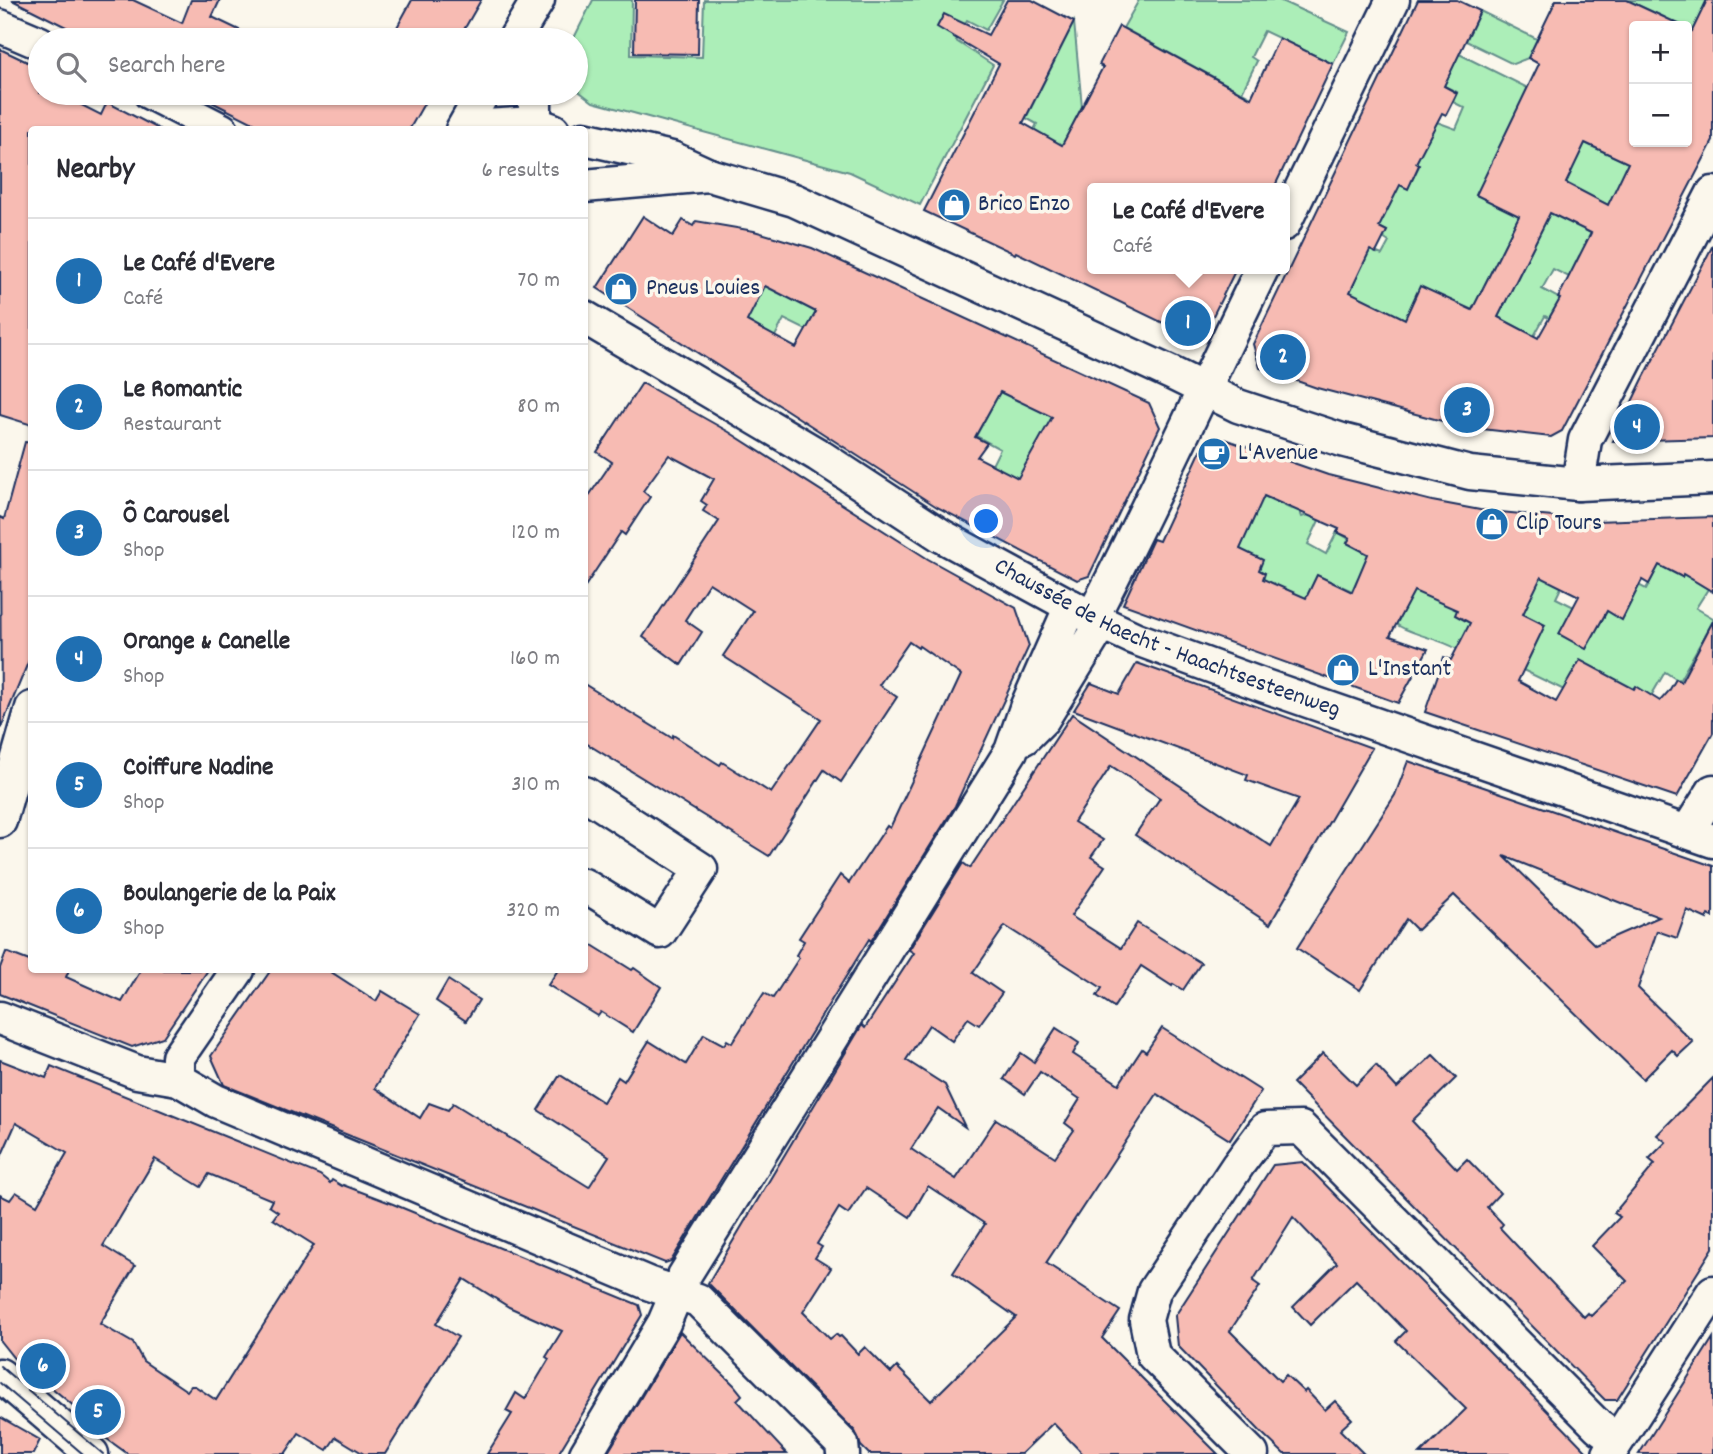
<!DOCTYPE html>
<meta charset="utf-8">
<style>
body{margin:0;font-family:Dekko,sans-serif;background:#f2f2f3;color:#2b2b33}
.controls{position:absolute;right:21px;top:21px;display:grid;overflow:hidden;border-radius:7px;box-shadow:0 2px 5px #0004}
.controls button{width:63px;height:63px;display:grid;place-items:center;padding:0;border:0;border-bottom:2px solid #e1e1e2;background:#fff;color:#2b2b33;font:35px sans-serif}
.you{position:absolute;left:987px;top:522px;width:24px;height:24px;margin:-18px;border:5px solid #fff;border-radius:50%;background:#1a73e8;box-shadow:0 0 0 10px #1a73e833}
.badge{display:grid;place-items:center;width:46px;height:46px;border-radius:50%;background:#1f6fb2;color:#fff;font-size:23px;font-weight:700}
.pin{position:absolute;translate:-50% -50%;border:4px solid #fff;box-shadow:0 2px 7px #0006}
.popup{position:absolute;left:1087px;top:183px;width:203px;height:91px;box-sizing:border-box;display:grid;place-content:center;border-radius:7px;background:#fff;filter:drop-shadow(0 2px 5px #0005);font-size:23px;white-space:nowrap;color:#7c7c81}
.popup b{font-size:26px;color:#2b2b33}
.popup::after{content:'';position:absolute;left:50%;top:100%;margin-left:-14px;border:14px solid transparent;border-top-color:#fff}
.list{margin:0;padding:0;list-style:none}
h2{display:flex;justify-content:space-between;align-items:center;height:91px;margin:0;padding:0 28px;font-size:30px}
h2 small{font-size:23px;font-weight:400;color:#7c7c81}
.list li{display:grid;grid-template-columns:46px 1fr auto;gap:21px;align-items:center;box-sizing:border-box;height:126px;padding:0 28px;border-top:2px solid #e1e1e2}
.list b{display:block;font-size:26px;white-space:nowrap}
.list p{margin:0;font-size:23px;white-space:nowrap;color:#7c7c81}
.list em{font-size:23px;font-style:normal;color:#7c7c81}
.icon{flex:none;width:38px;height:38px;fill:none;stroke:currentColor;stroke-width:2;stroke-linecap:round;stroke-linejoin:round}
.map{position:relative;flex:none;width:1713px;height:1454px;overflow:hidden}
.search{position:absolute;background:#fff;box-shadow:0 2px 5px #0004;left:28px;top:28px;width:560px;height:77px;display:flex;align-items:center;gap:18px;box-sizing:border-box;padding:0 24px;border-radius:38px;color:#7c7c81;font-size:26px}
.panel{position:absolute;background:#fff;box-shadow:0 2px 5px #0004;left:28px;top:126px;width:560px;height:847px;border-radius:7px}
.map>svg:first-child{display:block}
</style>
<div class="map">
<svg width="1713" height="1454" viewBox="0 0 1713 1454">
<rect width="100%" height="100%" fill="#fbf7ec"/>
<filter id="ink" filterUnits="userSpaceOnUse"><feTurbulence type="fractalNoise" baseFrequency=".0143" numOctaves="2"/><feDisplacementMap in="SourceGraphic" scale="14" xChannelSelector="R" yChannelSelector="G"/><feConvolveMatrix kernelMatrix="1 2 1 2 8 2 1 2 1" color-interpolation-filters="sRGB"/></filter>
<g filter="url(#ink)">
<g fill="#aceeb8" stroke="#648e8b" stroke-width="2">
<polygon points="593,0 632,0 631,55 702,57 704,0 1003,0 986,30 967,20 956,41 993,65 920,205 850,172 593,102 576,89 576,40 573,40"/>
<polygon points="1139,0 1279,0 1349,32 1333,64 1264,31 1251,57 1257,61 1242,92 1268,106 1215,170 1206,188 1199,188 1185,180 1235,89 1123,28"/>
<polygon points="1627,0 1707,0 1687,44 1687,26 1660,26 1664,17"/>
<polygon points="1480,11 1537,39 1528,58 1513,64 1466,41"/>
<polygon points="1074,22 1082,107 1054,161 1019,158 1037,124 1026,118"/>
<polygon points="1451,50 1528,88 1522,210 1453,348 1455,303 1430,291 1414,323 1332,285 1351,289 1370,250 1382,255 1389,242 1383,238 1387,231 1379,227 1392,181 1408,188 1419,166 1415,163 1437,122 1456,129 1465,108 1453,102 1457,92 1440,84"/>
<polygon points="1636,142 1658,142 1608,205 1594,198 1585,230 1598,237 1587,259 1579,256 1569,277 1553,269 1542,289 1560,299 1549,318 1545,316 1534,336 1498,317 1585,143 1626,162"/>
<polygon points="765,284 816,312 806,330 784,319 772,342 749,339 743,301"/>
<polygon points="1000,392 1018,401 1056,410 1076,515 990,469 1000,449 976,436"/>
<path d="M1264 496 1291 509 1294 505 1298 507 1302 517 1318 511 1322 514 1308 544 1326 554 1337 532 1349 539 1347 543 1549 560 1569 571 1556 598 1574 607 1559 634 1586 649 1625 578 1646 589 1659 565 1682 577 1683 574 1708 589 1696 608 1713 618V621L1679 681 1665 672 1651 696 1627 701 1564 690 1523 670 1545 625 1500 602 1457 649C1439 638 1418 637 1399 626 1385 618 1368 593 1357 580L1352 591 1317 575 1305 600 1263 579 1265 573 1260 571 1219 528Z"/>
</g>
<g fill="#f7bbb3" stroke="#1b2f5e" stroke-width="2" fill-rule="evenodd">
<polygon points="12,0 133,0 182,23 191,0 220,0 212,17 260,40 92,40"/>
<polygon points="412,0 481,0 458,40 390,40"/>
<polygon points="635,0 699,0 698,54 634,53"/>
<polygon points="1007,0 1032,0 1074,22 1023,123 1062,145 1103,67 1099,65 1119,26 1251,98 1279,38 1333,64 1274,188 1092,188 1092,269 1236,269 1208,326 1186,334 1016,252 1015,254 924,211 999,64 937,27 944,14 988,35"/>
<path d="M1418 0H1457L1480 11 1444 86 1457 93 1446 115 1442 113 1416 163 1419 165 1408 189 1400 185 1379 227 1387 231 1376 253 1370 250 1350 292 1405 319 1420 286 1472 310 1519 216 1476 195 1539 64 1528 58 1556 0H1627L1683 26H1634V142H1687V28L1692 31 1707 0H1713V141L1562 431 1551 437 1465 427 1317 388 1260 368 1253 344ZM1585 143 1628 163 1608 205 1566 183ZM1550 213 1591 233 1558 298 1560 299 1538 338 1498 317Z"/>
<polygon points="0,49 40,68 40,93 58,93 101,115 107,102 161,130 32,130 32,425 0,415"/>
<polygon points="194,93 430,93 409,130 267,130"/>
<path d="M643 216 673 236 683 220 693 226 696 221 754 231 812 248 1149 403 1160 427 1089 576 1077 580 937 507 597 288ZM765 286 816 312 796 348 747 321ZM1000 392 1052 417 1018 478 977 457 987 443 975 437Z"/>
<polygon points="1713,245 1713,438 1613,441 1642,381"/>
<polygon points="642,383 729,432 928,559 1016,608 1029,646 955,806 871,941 869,939 671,1261 665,1263 224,1085 211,1056 271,970 328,970 376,1001 382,991 420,1014 375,1088 420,1118 429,1103 448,1110 453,1103 589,1187 609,1156 538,1110 560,1075 603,1102 618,1077 624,1081 649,1041 686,1064 704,1034 724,1045 727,1040 732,1043 764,993 773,998 799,958 796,955 804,941 799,938 840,875 849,883 887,826 890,828 961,675 919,646 918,648 909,642 879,685 897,697 841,782 824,770 769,856 584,742 584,684 672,738 673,735 720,765 722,762 771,793 821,719 723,656 753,611 709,583 685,620 702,632 681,665 643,637 719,521 703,511 707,505 701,501 714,479 669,455 643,491 650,497 625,535 621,532 584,588 584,503 612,462 597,452"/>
<path d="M1224 439 1328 475 1432 501 1480 510 1595 521 1713 517V592L1683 574 1682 577 1659 565 1649 584 1642 580 1622 620 1607 611 1586 649 1559 634 1579 596 1541 577 1523 614 1545 625 1518 681 1556 702 1580 660 1634 689 1636 686 1660 701 1669 691 1676 679 1681 682 1713 621V733L1677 797 1425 712 1444 657 1451 660 1470 623 1455 615 1457 610 1414 591 1390 636 1428 649 1398 703 1123 604 1153 539 1159 541 1202 448ZM1264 496 1339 529 1337 532 1350 538 1347 543 1368 554 1352 592 1317 575 1306 598 1263 579 1265 573 1259 570 1263 560 1240 549Z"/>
<polygon points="25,442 32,443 32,653 1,728 0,517 4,519"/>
<path d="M1137 663 1372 748 1270 924 1135 835 1160 798 1111 766 1074 822 1103 840 1091 857 1105 866 1071 916 1121 948 1137 923 1201 963 1183 990 1173 984 1172 986 1141 966 1114 1007 1097 996 1102 988 1005 926 973 973 1002 993 979 1025 968 1018 952 1041 929 1025 906 1060 945 1085 965 1127 938 1108 911 1149 956 1179 996 1119 1055 1157 1074 1130 1065 1123 1080 1099 1040 1072 1025 1094 1004 1079 1021 1053 1034 1062 1056 1028 1079 1043 1073 1054 1119 1084 1142 1049 1146 1052 1162 1028 1261 1091 1230 1140 1157 1094 1046 1263 1120 1311 1102 1338 1218 1454H1083L1053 1423 1021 1454H869L861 1446 855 1431 708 1283 862 1025 865 1028 914 953 909 950 963 863 970 868 1072 714 1271 846 1299 799 1246 780 1248 775 1074 710 1091 683 1119 694ZM928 1186 985 1224 953 1273 1016 1317 931 1401 897 1367 891 1373 865 1347 858 1354 841 1336 839 1337 836 1334 830 1339 803 1312 831 1268 815 1258 822 1247 817 1244 839 1208 848 1214 866 1188 910 1217Z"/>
<path d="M1408 761 1713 866V917L1708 915 1707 919 1687 910 1677 938 1657 931 1638 988 1693 1042 1678 1056 1672 1050 1643 1079 1454 895 1417 930 1406 919 1360 990 1297 948 1395 795ZM1504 856 1621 903 1659 917 1595 945Z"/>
<polygon points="584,940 632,970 634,968 661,987 633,1032 601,1012 598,1016 548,985 558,970 584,970"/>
<polygon points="6,952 32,962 32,970 69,970 66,977 122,1002 141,970 208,970 163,1037 132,1047 0,994 0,968"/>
<polygon points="448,980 479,1000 466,1021 436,1001"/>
<polygon points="1323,1053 1356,1085 1376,1065 1397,1088 1433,1055 1456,1078 1412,1121 1457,1169 1467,1159 1500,1193 1487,1207 1503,1224 1500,1228 1584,1317 1588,1313 1591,1316 1627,1281 1592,1246 1620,1217 1614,1213 1655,1164 1649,1159 1666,1142 1657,1135 1713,1078 1713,1248 1617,1400 1605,1400 1293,1083"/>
<path d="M0 1060 46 1078 51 1066 320 1175 330 1183 332 1180 342 1186 343 1185 393 1204 639 1305 642 1315 558 1454H487L512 1414 506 1411 516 1393 525 1399 549 1359 546 1357 562 1331 509 1307 464 1279 436 1324 458 1337 385 1454H364L336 1437 327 1450 299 1433 285 1454H128L96 1431 99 1427 28 1368 24 1371 0 1341V1195L10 1200 16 1192 37 1205 67 1153 16 1123 0 1159ZM155 1159 201 1187 209 1174 272 1200 269 1206 278 1212 273 1219 314 1245 216 1400 195 1386H191L187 1391 143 1361 133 1343 100 1324 135 1266 103 1246Z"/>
<polygon points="1303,1162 1490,1352 1589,1454 1420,1454 1466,1409 1396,1341 1406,1331 1356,1280 1310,1325 1293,1307 1337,1263 1293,1217 1253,1281 1260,1286 1230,1331 1280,1381 1286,1375 1304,1392 1306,1390 1325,1410 1335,1401 1352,1419 1340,1430 1364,1454 1284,1454 1262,1433 1178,1346 1175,1316 1273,1165"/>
<polygon points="680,1332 734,1385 742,1395 737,1400 787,1454 607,1454"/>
<polygon points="1713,1338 1713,1454 1639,1454 1652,1434"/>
<polygon points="0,1417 40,1440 33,1454 0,1454"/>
</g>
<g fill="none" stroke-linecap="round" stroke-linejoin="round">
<defs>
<g id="minor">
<polyline points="0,26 40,43"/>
<polyline points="514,40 538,0"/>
<polyline points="150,93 222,130"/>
<polyline points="462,130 483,93"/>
<polyline points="478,130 485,126 534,123 553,130"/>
<polyline points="535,130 535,93"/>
<polyline points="584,138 672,158 709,175 794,200 1171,373 1238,406 1342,440 1470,473 1578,484 1713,478"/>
<polyline points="584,186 709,175"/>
<polyline points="1284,224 1393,0"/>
<path id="s1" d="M584 317 818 455 942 536 1102 623 1134 638 1265 686 1713 841"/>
<polyline points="1578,484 1585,440 1713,193"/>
<path d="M1092 618C1152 503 1205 385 1262 269"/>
<polyline points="1024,738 1043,719 1102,623"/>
<polyline points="584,793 701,869 660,932 584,885"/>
<polyline points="0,821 32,708"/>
<polyline points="1687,832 1713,791"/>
<polyline points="0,1018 137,1072 178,1079 216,1101 650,1284 698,1300 842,1444 843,1454"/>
<polyline points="178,1079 178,1057 238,970"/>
<polyline points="0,1375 92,1454"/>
<polyline points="586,1454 664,1323 684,1276 1011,751 1026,708 1071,606"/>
<polyline points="1252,1454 1153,1355 1146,1320 1154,1291 1238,1165 1265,1129 1301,1128 1598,1426 1617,1440"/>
<polyline points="1609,1454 1713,1292"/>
</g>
</defs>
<use href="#minor" stroke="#1b2f5e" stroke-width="37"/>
<use href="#minor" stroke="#fbf7ec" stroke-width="32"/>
<g stroke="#1b2f5e" stroke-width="2">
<polyline points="0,1366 103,1454"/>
<polyline points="0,1383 83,1454"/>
</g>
</g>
</g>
<defs>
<symbol id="shop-disc" viewBox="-11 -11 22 22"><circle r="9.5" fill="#1f6fb2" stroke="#fbf7ec"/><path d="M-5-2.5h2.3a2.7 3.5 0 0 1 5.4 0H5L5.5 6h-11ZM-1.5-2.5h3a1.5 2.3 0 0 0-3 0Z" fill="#fff"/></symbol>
<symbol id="cafe-disc" viewBox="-11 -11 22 22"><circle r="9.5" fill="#1f6fb2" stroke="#fbf7ec"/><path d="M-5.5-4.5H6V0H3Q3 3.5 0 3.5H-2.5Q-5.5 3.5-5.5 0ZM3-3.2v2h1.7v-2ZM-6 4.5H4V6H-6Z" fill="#fff"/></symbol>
</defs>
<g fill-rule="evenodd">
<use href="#shop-disc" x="935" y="186" width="38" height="38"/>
<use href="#shop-disc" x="602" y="270" width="38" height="38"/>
<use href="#cafe-disc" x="1195" y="435" width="38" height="38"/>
<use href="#shop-disc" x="1473" y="505" width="38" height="38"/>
<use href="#shop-disc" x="1324" y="651" width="38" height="38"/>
</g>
<g text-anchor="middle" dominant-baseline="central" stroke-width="7" stroke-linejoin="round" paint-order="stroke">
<g font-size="24" fill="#1b2f5e" stroke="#fbf7ec" text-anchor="start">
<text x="978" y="205">Brico Enzo</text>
<text x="646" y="289">Pneus Louies</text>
<text x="1238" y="454">L'Avenue</text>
<text x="1516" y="524">Clip Tours</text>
<text x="1368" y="670">L'Instant</text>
</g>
<g font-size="24" fill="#1b2f5e" stroke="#fbf7ec">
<text stroke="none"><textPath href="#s1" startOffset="668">Chaussée de Haecht - Haachtsesteenweg</textPath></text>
</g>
</g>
</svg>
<div class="controls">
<button>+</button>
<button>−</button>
</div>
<div class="you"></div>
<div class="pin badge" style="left:1188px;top:323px">1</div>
<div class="popup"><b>Le Café d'Evere</b>Café</div>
<div class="pin badge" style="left:1283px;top:357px">2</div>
<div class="pin badge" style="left:1467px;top:410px">3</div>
<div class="pin badge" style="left:1637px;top:427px">4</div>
<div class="pin badge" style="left:98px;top:1412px">5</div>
<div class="pin badge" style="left:43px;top:1366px">6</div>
<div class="search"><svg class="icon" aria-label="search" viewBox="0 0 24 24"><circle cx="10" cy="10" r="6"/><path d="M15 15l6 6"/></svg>Search here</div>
<section class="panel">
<h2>Nearby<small>6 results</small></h2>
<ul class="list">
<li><span class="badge">1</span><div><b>Le Café d'Evere</b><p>Café</p></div><em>70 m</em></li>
<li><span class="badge">2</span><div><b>Le Romantic</b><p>Restaurant</p></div><em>80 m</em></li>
<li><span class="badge">3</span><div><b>Ô Carousel</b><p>Shop</p></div><em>120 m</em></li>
<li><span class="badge">4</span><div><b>Orange &amp; Canelle</b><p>Shop</p></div><em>160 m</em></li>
<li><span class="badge">5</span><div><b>Coiffure Nadine</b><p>Shop</p></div><em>310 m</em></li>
<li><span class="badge">6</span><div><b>Boulangerie de la Paix</b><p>Shop</p></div><em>320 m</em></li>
</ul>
</section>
</div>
